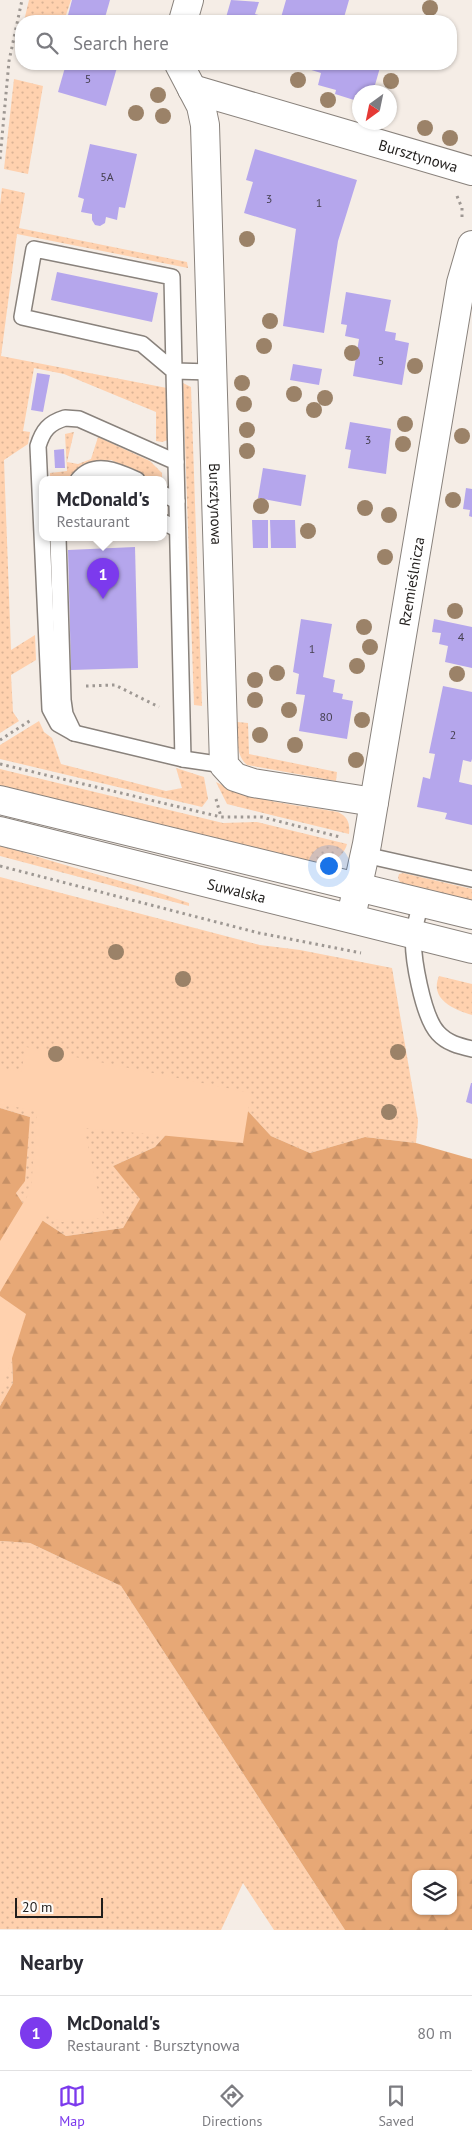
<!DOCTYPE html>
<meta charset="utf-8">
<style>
body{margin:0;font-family:"PT Sans",sans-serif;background:#f2f2f3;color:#2b2b33}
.controls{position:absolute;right:15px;bottom:15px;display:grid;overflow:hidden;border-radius:10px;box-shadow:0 1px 4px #0004}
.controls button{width:45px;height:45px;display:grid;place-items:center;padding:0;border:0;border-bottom:1px solid #e1e1e2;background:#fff;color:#2b2b33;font:25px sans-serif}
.compass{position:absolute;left:352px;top:85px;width:45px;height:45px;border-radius:50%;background:#fff;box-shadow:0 1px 4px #0004;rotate:213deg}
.scale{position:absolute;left:15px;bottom:12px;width:88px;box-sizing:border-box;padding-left:5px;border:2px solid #211e1c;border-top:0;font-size:14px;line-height:18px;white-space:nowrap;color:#211e1c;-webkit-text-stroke:4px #fefbf8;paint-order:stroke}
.you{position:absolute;left:328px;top:865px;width:18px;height:18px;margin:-12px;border:4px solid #fff;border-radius:50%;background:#1a73e8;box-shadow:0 0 0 8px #1a73e833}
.badge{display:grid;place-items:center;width:32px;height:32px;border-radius:50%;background:#7c3aed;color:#fff;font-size:16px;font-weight:700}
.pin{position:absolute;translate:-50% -41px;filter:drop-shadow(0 1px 2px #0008)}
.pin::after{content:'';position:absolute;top:26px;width:18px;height:15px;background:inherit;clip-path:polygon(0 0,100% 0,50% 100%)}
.popup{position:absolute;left:39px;top:476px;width:128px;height:65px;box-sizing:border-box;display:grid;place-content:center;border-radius:10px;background:#fff;filter:drop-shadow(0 1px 4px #0005);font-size:16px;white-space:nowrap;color:#7c7c81}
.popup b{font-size:19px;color:#2b2b33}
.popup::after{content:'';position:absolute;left:50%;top:100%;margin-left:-10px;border:10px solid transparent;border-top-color:#fff}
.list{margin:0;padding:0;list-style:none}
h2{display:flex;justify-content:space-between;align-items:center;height:65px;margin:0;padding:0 20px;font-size:21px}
h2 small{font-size:16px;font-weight:400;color:#7c7c81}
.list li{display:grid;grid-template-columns:32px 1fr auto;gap:15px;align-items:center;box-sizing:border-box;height:75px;padding:0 20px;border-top:1px solid #e1e1e2}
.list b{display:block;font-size:19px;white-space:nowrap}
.list p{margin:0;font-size:16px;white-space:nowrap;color:#7c7c81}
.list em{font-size:16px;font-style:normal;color:#7c7c81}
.icon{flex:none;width:28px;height:28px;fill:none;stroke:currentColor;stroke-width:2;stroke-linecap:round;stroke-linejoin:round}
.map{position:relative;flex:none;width:472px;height:1930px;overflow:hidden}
.search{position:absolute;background:#fff;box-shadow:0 1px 4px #0004;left:15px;right:15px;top:15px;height:55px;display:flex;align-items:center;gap:12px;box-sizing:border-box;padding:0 18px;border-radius:20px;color:#7c7c81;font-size:19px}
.sheet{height:140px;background:#fff}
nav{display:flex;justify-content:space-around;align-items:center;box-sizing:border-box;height:70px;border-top:1px solid #e1e1e2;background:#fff;font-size:14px;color:#7c7c81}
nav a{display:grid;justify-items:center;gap:2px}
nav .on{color:#7c3aed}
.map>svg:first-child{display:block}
</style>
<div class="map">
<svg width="472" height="1930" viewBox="0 0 472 1930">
<defs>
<pattern id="grass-dots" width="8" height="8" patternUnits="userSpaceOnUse" patternTransform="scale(1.25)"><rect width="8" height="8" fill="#ffd1ae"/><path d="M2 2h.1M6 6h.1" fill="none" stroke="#dab395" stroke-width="1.8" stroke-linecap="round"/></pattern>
<pattern id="forest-firs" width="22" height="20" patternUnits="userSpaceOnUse" patternTransform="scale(1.25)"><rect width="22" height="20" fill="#e7a876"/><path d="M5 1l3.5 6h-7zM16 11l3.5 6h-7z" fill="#c69066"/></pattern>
</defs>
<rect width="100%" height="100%" fill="#f5ede6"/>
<g fill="url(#grass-dots)">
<polygon points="29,0 71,0 65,18 55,17 50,21 24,21"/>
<polygon points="14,79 43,86 28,174 4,169"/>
<polygon points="2,188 25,193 19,228 187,262 188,268 17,234 1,356 167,388 168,440 162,442 156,441 156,412 64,374 34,368 23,431 30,432 28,444 4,460 11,650 35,635 36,660 11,675 13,712 19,721 0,733 0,205"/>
<polygon points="183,383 191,387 202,706 194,705"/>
<polygon points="74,432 67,462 78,464 91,459 98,437 150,461 162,473 162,480 153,480 111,460 88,464 68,480 50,480 50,473 67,471 65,434"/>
<polygon points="39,721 44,732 52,738 61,764 166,791 182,788 176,768 204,777 208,799 202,807 0,759 0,745"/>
<path d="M237 722 248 723 249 754 337 772 336 781 247 765C235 754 238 738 237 722Z"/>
<path d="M0 769 223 823 257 822 347 844C343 859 330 863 316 863L0 787Z"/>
<path d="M216 782C253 802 297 805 338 812 348 817 350 823 349 834L227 804Z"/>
<path d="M0 845C63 866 127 881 189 903V906L0 856Z"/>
<polygon points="403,873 472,889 472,902 401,884 398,878 399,874"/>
<polygon points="0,877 260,945 300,950 392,968 418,1121 416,1143 365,1137 310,1153 271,1136 238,1100 197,1100 155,1147 113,1166 141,1199 123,1228 66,1236 28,1211 16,1193 30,1117 0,1108"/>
<path d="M439 976 472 984V1015C454 1010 429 999 439 976Z"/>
<polygon points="0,1304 10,1311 13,1383 0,1406"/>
<polygon points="0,1541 30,1543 121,1586 345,1930 274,1930 243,1883 221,1930 0,1929"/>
</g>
<path fill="url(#forest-firs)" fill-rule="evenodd" d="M197 1100H238L271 1136 310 1153 365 1137 416 1143 472 1159V1930H345L121 1586 30 1543 0 1541V1406L13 1383 10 1311 0 1304V1108L30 1117 25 1181 16 1193 28 1211 66 1236 123 1228 140 1199 113 1166 155 1147ZM416 1874H453V1911H416Z"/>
<g fill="#ffd1ae">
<polygon points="26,1047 251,1093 243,1143 84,1128 104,1218 62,1222 46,1215 0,1292 0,1241 31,1190 37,1111 0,1104 0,1068 21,1072"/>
<polygon points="0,1296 26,1314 0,1396"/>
</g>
<g fill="#b5a6ec">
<polygon points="72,0 110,0 104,21 76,21 67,19"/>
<polygon points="231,0 259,2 255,14 280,21 286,0 349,0 343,21 225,21"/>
<polygon points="66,64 118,64 106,106 58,92"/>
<polygon points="292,64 381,64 373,92 360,92 360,96 355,95 354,100 335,94 336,90 318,85 321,73"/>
<polygon points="90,144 137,154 125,208 119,207 117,220 106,217 105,223 100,226 95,225 92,220 92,214 81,212 84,199 78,197"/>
<polygon points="255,149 357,180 338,241 324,333 283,326 296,229 244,213 253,182 246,180"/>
<polygon points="57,272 158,293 152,322 51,300"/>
<polygon points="346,292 391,300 385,331 396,333 395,340 409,343 402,385 353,376 359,339 345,336 347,325 341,324"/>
<polygon points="293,364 322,369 319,385 290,380"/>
<polygon points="37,373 50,375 43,412 31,410"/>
<polygon points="350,422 391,429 386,474 348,468 351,450 345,449"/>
<polygon points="64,449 65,468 55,468 54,450"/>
<polygon points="263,468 306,475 301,506 258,498"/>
<polygon points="466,488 472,489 472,517 469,516 470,510 463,509"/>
<polygon points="252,520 268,520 268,548 253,548"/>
<polygon points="270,520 295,520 296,548 271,548"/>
<polygon points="135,547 138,668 71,670 68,550"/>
<polygon points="301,619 332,624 323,677 335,680 333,692 343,694 342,699 353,701 347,739 299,731 305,695 296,694 299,674 293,672"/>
<polygon points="434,619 472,627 472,668 445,662 448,646 439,644 441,633 432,632"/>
<polygon points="443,686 472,692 472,759 471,762 463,760 459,782 472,785 472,825 445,819 447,813 417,807 423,777 430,779 435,754 429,753"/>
<polygon points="471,1083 472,1083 472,1104 466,1102"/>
</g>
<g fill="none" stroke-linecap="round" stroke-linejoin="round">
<defs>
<g id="lane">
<path d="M65 418 79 419 176 462 183 759 74 733 58 724 50 709 38 446C43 430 49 423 65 418Z"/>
<polyline points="176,462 172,277 34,249 22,317 142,344 174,371 212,372"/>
<path d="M78 480C94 460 118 471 137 480"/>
<polyline points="163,494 177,501"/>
<polyline points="163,522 177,529"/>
<polyline points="58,538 63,700 65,714 74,733"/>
<polyline points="183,759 224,765"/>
<polyline points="365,855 472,879"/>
<path d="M421 902C419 912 415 923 414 933 411 954 423 1017 438 1033 447 1043 459 1046 472 1049"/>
</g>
<g id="street">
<polyline points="183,21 189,0"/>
<path id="s1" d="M179 64 201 106 205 125 224 765 235 777 253 783 374 802"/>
<path id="s2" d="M192 89 472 171"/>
<path id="s3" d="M351 917 367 844 461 283 472 245"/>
</g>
<g id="secondary">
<polyline points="0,800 472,915"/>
<path id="s4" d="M0 831 472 949"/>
</g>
</defs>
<use href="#lane" stroke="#89827c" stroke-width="18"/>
<use href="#street" stroke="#89827c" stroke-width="30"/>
<use href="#secondary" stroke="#89827c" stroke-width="30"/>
<g stroke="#9e9893" stroke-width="3" stroke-dasharray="2.5 4" stroke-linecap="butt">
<polyline points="0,159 9,61 22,0"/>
<polyline points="457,196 462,208 462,219"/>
<polyline points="86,686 115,685 159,707"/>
<polyline points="0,740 31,720"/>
<polyline points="0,764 221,817 262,817 340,837"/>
<polyline points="216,799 221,817"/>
<polyline points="0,866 259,933 361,953"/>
</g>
<use href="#lane" stroke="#fff" stroke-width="15"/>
<use href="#street" stroke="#fff" stroke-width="28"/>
<use href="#secondary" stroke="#fff" stroke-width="28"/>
</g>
<g fill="#9b8268">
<circle cx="430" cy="8" r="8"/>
<circle cx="298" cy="80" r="8"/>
<circle cx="391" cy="81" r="8"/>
<circle cx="158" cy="95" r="8"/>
<circle cx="328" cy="100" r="8"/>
<circle cx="136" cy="113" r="8"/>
<circle cx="163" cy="116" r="8"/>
<circle cx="425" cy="128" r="8"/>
<circle cx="450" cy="138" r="8"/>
<circle cx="247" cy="239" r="8"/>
<circle cx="270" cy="321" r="8"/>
<circle cx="264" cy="346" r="8"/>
<circle cx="352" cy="353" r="8"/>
<circle cx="415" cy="366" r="8"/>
<circle cx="242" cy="383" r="8"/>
<circle cx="294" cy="394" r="8"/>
<circle cx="325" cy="398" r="8"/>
<circle cx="244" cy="404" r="8"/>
<circle cx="314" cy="410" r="8"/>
<circle cx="405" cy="424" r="8"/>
<circle cx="247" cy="430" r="8"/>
<circle cx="462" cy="436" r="8"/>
<circle cx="403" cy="444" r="8"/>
<circle cx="247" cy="451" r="8"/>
<circle cx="453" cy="500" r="8"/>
<circle cx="261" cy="506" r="8"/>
<circle cx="365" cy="508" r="8"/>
<circle cx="389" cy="515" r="8"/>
<circle cx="308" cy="531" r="8"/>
<circle cx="385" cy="557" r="8"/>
<circle cx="455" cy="611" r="8"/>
<circle cx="364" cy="627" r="8"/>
<circle cx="370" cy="647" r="8"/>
<circle cx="357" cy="666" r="8"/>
<circle cx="277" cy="673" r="8"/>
<circle cx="457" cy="674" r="8"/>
<circle cx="255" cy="680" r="8"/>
<circle cx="255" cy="700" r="8"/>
<circle cx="289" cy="710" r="8"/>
<circle cx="362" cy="720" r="8"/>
<circle cx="260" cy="735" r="8"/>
<circle cx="295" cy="745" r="8"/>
<circle cx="356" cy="760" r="8"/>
<circle cx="116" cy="952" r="8"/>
<circle cx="183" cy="979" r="8"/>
<circle cx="398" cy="1052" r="8"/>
<circle cx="56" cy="1054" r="8"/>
<circle cx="389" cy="1112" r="8"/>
</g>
<g text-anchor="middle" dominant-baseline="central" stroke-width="4" stroke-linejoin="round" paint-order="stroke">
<g font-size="12" fill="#464050">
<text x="88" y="78">5</text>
<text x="107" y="176">5A</text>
<text x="269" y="198">3</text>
<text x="319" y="202">1</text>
<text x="381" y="360">5</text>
<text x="368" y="439">3</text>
<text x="461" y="636">4</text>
<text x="312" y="648">1</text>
<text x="326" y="716">80</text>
<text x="453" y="734">2</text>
</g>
<g font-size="15" fill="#211e1c" stroke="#fefbf8">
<text stroke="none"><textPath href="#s2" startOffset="236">Bursztynowa</textPath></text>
<text stroke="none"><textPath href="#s1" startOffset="446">Bursztynowa</textPath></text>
<text stroke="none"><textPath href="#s3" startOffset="341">Rzemieślnicza</textPath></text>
<text stroke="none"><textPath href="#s4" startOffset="244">Suwalska</textPath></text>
</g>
</g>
</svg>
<div class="controls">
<button><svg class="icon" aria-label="layers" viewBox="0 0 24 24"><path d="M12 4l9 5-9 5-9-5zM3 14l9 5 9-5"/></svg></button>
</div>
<svg class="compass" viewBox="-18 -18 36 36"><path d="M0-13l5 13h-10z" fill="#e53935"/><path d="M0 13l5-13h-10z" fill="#7c7c81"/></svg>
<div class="scale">20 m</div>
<div class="you"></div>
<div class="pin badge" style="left:103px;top:599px">1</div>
<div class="popup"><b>McDonald's</b>Restaurant</div>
<div class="search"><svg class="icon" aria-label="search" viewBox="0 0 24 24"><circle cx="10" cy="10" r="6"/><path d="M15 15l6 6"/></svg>Search here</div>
</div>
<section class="sheet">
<h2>Nearby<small></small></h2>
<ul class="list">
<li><span class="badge">1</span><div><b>McDonald's</b><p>Restaurant · Bursztynowa</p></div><em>80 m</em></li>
</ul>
</section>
<nav>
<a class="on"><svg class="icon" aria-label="map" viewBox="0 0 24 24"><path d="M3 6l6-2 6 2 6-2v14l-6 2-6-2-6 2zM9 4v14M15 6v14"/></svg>Map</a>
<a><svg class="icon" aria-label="directions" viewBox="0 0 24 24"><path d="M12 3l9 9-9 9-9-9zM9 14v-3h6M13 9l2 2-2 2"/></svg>Directions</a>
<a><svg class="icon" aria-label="saved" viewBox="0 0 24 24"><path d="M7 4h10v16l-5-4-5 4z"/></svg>Saved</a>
</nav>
